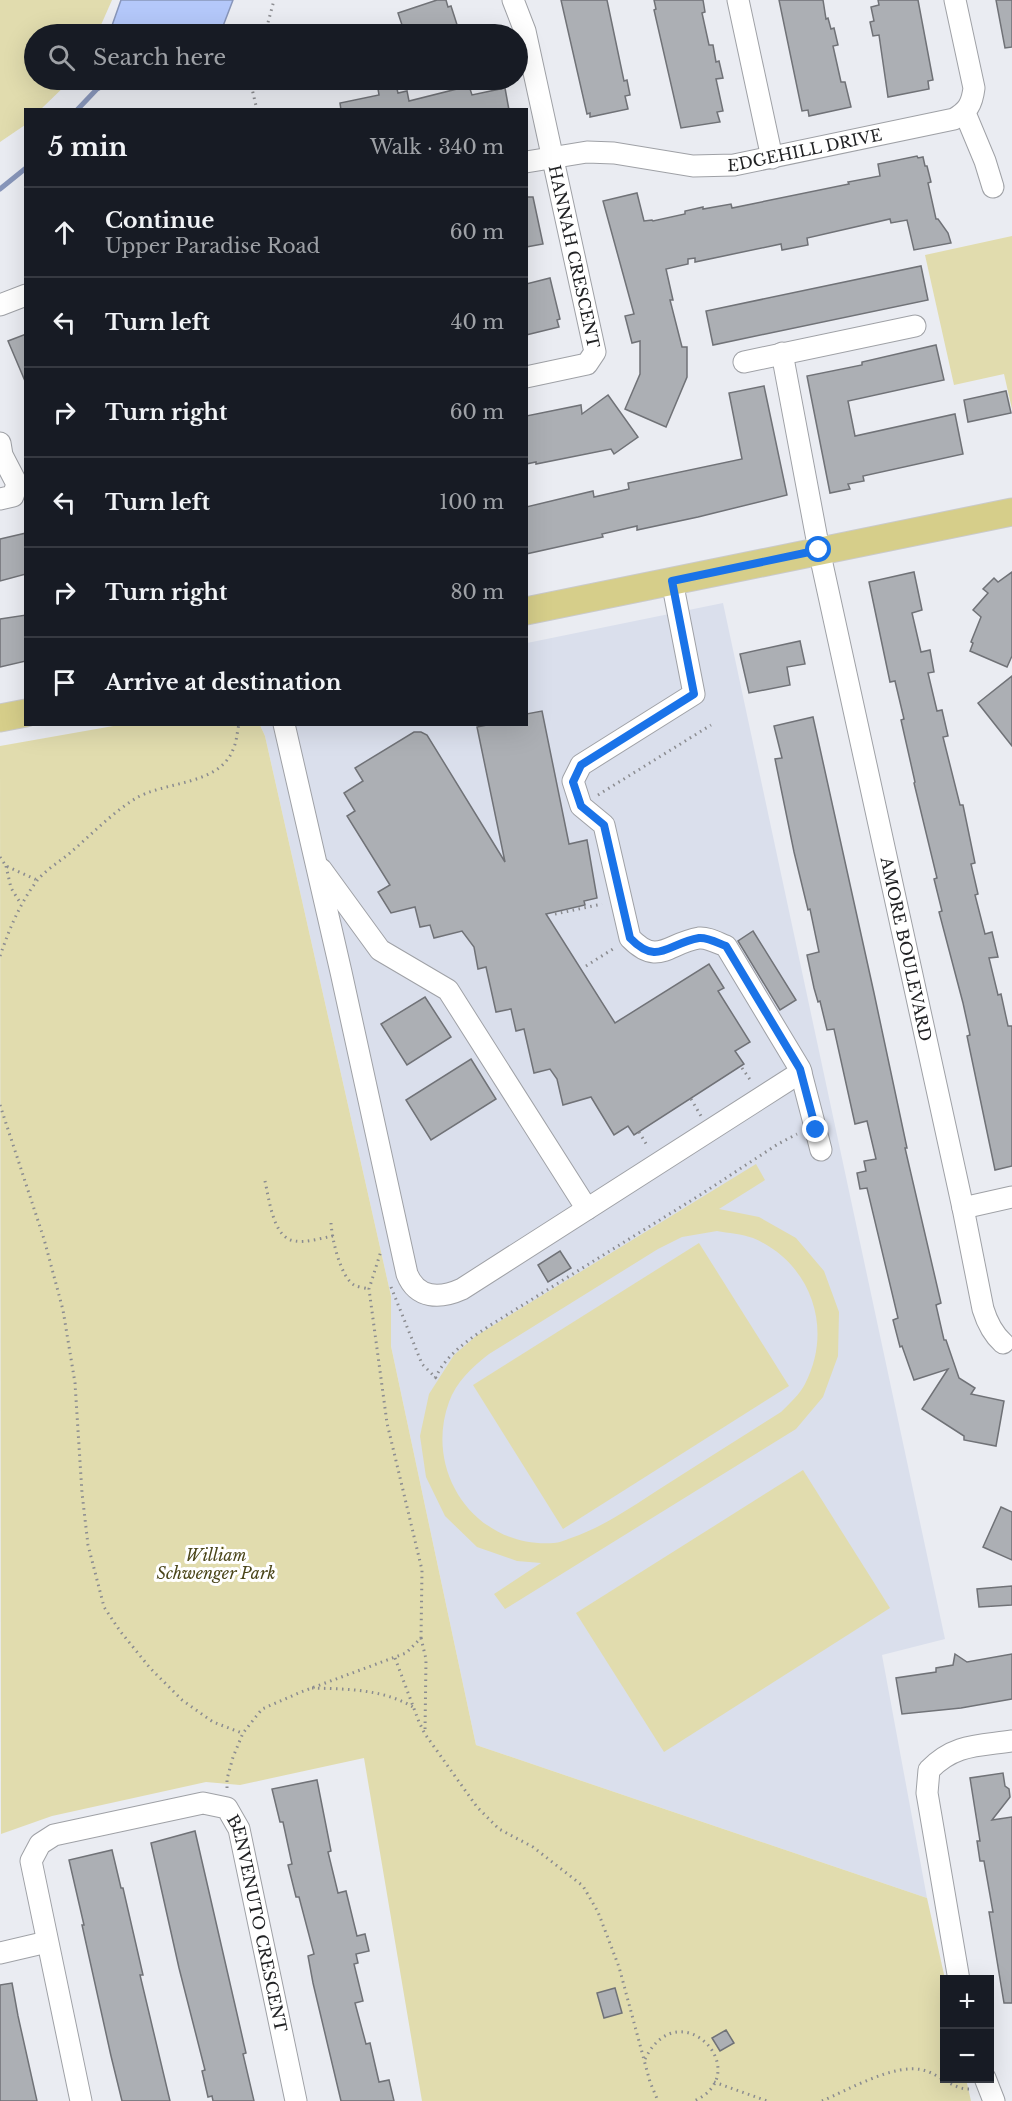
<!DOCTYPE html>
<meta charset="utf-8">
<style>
body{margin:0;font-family:"Libre Baskerville",serif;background:#20242c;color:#f1f3f6}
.controls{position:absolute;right:18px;bottom:18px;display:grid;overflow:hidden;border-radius:0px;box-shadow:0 6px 24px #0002}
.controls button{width:54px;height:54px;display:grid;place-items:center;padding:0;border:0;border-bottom:2px solid #363941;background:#171b24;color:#f1f3f6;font:30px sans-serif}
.stop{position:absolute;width:18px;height:18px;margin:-14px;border:4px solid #1a73e8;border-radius:50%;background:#fff}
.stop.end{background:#1a73e8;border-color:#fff;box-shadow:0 2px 6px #0008}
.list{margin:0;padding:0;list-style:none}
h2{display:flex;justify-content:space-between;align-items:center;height:78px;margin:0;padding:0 24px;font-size:26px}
h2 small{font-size:20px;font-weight:400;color:#9ea1a6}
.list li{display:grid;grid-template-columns:39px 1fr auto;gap:18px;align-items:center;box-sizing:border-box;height:90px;padding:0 24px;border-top:2px solid #363941}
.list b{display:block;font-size:22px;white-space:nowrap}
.list p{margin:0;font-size:20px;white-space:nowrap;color:#9ea1a6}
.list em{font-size:20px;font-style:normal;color:#9ea1a6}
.icon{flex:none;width:33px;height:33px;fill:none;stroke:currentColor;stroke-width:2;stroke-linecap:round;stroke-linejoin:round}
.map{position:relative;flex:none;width:1012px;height:2101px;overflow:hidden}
.search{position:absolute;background:#171b24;box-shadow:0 6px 24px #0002;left:24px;top:24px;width:504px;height:66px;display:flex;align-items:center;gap:15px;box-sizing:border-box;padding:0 21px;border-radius:33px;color:#9ea1a6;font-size:22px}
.panel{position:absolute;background:#171b24;box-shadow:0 6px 24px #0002;left:24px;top:108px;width:504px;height:618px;border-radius:0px}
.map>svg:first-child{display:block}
</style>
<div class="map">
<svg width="1012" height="2101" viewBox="0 0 1012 2101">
<rect width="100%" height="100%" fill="#eaecf2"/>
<polygon fill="#dadfec" points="723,603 945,1639 882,1655 927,1898 476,1745 391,1346 391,1296 265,736 260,725 526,724 527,643"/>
<g fill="#e1dcae" fill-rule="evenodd">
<polygon points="0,0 112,0 97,34 34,34 34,80 71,80 41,109 26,110 25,125 0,142"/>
<polygon points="1012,236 1012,409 1004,374 954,385 925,255"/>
<polygon points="119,725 260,725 265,736 391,1296 391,1346 476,1745 927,1898 945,1979 944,2078 966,2079 971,2101 422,2101 364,1758 240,1785 206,1782 52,1816 1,1834 0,746"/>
<path d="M756 1164 765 1180 719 1209 759 1217 796 1238 824 1271 839 1312 838 1356 823 1397 796 1429 505 1609 494 1594 541 1563 517 1561 477 1547 445 1516 426 1477 420 1436 429 1394 454 1355 476 1336ZM717 1231C728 1233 742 1234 753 1238 811 1263 834 1328 805 1384 800 1394 789 1404 781 1412 740 1438 699 1464 658 1490 630 1508 603 1527 571 1538 565 1540 559 1543 554 1543 477 1549 423 1473 449 1402 456 1382 472 1367 489 1354L658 1249 682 1237Z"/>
<polygon points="699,1243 789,1386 563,1529 473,1385"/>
<polygon points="803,1470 890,1608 664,1752 576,1613"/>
</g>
<polygon fill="#b4c8fa" stroke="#8896ba" stroke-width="1.5" points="121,0 233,0 220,34 109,34"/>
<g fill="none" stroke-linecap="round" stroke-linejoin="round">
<g stroke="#8896ba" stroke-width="5">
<polyline points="77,110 97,89 114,80"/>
<polyline points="0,189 26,168"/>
</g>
</g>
<g fill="#acafb4" stroke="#707277" stroke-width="1.5">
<polygon points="437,0 446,0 448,7 451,6 460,34 405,34 398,13"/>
<polygon points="561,0 607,0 624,81 627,80 630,95 625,96 628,109 590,117 590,113 587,114"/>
<polygon points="654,0 703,0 705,12 702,13 709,45 713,45 716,62 719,61 723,78 716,79 723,111 717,112 720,122 681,128 654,10 656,9"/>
<polygon points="779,0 823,0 826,19 828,18 831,29 834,28 838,45 833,46 841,82 845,82 851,107 809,116 808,110 802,111"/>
<polygon points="878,0 918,0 933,80 928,81 929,89 888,97 879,35 873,36 870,22 874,21 871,7 879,5"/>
<polygon points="996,0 1012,0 1012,47 1005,48"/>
<polygon points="396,85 398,93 407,91 409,101 469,86 472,95 505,88 509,110 341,110 340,103 379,95 378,89"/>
<polygon points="917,156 918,158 923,157 925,166 927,166 931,182 928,183 936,219 938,219 948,233 951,243 914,250 907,220 891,223 890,219 807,238 808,245 782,250 781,244 695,262 695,258 688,259 688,264 666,269 673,300 670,300 682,347 687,347 687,377 666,427 625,409 640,374 640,341 632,343 625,316 634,314 603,201 637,193 644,221 652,220 653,221 685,214 685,211 703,207 703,209 731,204 732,208 849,184 848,182 880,176 878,164"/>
<polygon points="526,197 533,197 543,244 526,247"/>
<polygon points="921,266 928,300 713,345 706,311"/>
<polygon points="550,278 560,319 557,320 559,327 526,335 526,284"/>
<polygon points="26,334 26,381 25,381 8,341"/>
<polygon points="936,345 944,380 848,401 855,436 955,414 963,454 863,476 864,481 848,484 850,489 830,493 807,376 862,365 862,362"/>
<polygon points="764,386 787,495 698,517 637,530 637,526 602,534 603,537 526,554 526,507 593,491 594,497 629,489 628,483 742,459 729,393"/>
<polygon points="1006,391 1011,413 968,422 964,400"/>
<polygon points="608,395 638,437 614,454 611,449 536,464 536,462 526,464 526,416 581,405 582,414"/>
<polygon points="26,533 26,574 0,581 0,539"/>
<polygon points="914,572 922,610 912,613 921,652 930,650 934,672 928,673 937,711 942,710 948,736 943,737 960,805 963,805 975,863 971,864 978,894 975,895 985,934 992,932 998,957 989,958 998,995 1001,994 1008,1026 1012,1026 1012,1166 995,1170 967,1036 970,1035 963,1003 939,912 942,911 934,879 937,878 914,783 915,782 901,720 904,719 895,681 890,682 869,582"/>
<polygon points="1012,572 1012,656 1007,667 970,651 973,643 971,642 981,617 973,610 988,593 983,589 994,578 998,582"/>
<polygon points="26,615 26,661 0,667 0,619"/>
<polygon points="800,641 805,664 787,667 790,685 749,693 740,654"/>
<polygon points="1012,676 1012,746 978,703"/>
<polygon points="542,711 569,844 587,840 597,898 584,901 585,905 546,914 615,1023 709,964 724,988 718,991 750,1042 735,1051 744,1064 634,1135 628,1126 614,1135 591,1097 563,1105 557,1079 550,1069 534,1073 524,1029 516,1031 511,1009 496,1012 486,967 478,969 474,947 462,931 434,938 430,925 420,927 415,907 391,913 378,892 390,885 347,816 355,811 344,793 363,781 355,768 414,732 421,732 427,735 505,862 477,727 492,724 526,724 526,714"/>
<polygon points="813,717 874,993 907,1148 905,1148 941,1303 936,1305 944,1340 946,1340 959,1378 975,1388 971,1394 1004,1401 996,1446 964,1440 964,1436 922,1409 948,1369 914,1380 902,1346 900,1347 893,1320 898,1318 867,1188 860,1189 857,1173 866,1171 864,1161 876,1159 867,1121 855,1124 834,1029 827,1030 820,1001 818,1002 814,988 807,955 819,952 810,909 808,910 794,852 775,759 782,758 774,726"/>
<polygon points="753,931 796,1000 780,1010 738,941"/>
<polygon points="425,997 451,1037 407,1065 381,1024"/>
<polygon points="471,1059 496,1099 431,1140 406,1100"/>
<polygon points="560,1251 571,1268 548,1282 538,1265"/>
<polygon points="1001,1507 1012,1512 1012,1560 983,1547"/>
<polygon points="1012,1586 1012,1605 979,1607 977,1589"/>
<polygon points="955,1654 967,1662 1012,1654 1012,1699 961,1708 902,1714 896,1678 936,1672 936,1668 953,1665"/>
<polygon points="1003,1773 1005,1786 1009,1789 1010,1797 992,1820 1012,1817 1012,2003 1004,2003 989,1912 993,1912 984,1861 980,1861 977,1841 980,1841 970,1778"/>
<polygon points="317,1780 331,1851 328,1852 338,1893 346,1891 357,1936 365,1934 369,1951 356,1954 358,1963 354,1964 363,2001 355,2003 366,2044 370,2043 379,2082 389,2080 394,2101 341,2101 313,1983 308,1956 314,1954 299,1897 296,1897 288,1865 292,1864 283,1822 280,1822 272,1789"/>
<polygon points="195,1831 246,2053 243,2054 254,2101 213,2101 212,2096 208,2097 202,2071 205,2070 179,1968 151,1843"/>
<polygon points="112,1850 121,1888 123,1888 143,1975 140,1975 170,2101 122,2101 111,2056 82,1925 84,1925 69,1860"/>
<polygon points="12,1983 18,2016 37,2101 0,2101 0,1985"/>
<polygon points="615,1988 622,2013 604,2018 597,1993"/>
<polygon points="726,2030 734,2043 720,2051 712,2038"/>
</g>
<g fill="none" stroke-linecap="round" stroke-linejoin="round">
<defs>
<g id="minor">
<path id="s1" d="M513 0 525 31 595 352 587 364 526 377"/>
<polyline points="738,0 772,158"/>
<polyline points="965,113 985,161 993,187"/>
<path id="s2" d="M526 162 587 152 614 153 693 166 734 165 954 119C968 111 972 104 974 88L955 0"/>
<polyline points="0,305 26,295"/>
<path id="s3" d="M782 353 819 550 963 1208 983 1309C987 1322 993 1334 1003 1343"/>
<polyline points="744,362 915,326"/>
<polyline points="0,443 2,455 17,484 13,496 0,499"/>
<path d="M672 581 694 694 581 765 573 781 581 806 604 825 630 938C658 967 668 943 699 938 707 937 718 943 726 946L800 1069 821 1150"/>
<path d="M284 724 341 972 407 1274C417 1299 440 1299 462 1289L801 1072"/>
<polyline points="321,869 380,950 448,990 587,1209"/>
<polyline points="963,1208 1012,1197"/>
<polyline points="0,1953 47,1942"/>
<path d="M959 1980 927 1793 929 1770C954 1744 978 1746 1012 1741"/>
<polyline points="985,2078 994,2101"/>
<path id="s4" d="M81 2101 31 1861 40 1844 54 1835 203 1803 227 1808 239 1829 296 2101"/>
</g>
<g id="major">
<polyline points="526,611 1012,512"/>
<polyline points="0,718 26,713"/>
</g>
</defs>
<use href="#minor" stroke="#9fa1a6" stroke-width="23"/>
<use href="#major" stroke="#cacaca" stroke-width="29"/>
<g stroke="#8b8c90" stroke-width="3" stroke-dasharray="1.5 4.5" stroke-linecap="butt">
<polyline points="265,34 274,0"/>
<polyline points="250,80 257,110"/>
<polyline points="598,795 711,725"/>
<polyline points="0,857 6,866 37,880"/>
<polyline points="6,866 11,888 21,904"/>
<polyline points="555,914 602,904"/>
<path d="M0 956C9 930 19 905 36 882 44 871 59 862 70 853 91 835 110 815 133 800 163 780 221 787 234 747 237 740 237 732 239 724"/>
<polyline points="586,966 616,947"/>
<polyline points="742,1068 751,1081"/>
<polyline points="691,1099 701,1116"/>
<polyline points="0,1105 44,1239 63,1310 75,1383 82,1493 88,1545 104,1607 120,1631 150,1668 182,1700 213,1722 242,1733"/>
<polyline points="639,1132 648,1147"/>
<path d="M265 1181C269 1198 273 1239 295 1241 306 1243 321 1238 333 1236"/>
<path d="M331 1223C332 1239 340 1276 354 1285 358 1287 365 1288 369 1289"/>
<polyline points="391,1287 422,1364 438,1380"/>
<path d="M435 1378C447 1354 468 1340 489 1326L700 1195 778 1144 797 1134"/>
<polyline points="421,1638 426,1659 425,1732"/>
<polyline points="395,1658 419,1722 425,1734 477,1807 499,1829 533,1847 583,1886 598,1912 619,1967 650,2082 658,2101"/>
<path d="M312 1688C346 1689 383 1689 413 1707"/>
<polyline points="227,1788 227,1779 233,1757 243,1733 262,1709 301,1692 406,1653 421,1638 422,1570 387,1423 369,1289 381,1251"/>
<path d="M645 2059C680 1989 757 2073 694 2101"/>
<polyline points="714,2082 767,2101"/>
<path d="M822 2101C848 2090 894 2063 923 2070 939 2074 952 2089 969 2089"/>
</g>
<use href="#minor" stroke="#fff" stroke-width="21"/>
<use href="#major" stroke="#d6ce8a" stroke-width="27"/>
</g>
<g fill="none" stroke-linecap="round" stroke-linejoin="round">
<path stroke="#1a73e8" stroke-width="8" d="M816 1130 800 1069 726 946C718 943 707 937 699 938 668 943 658 967 630 938L604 825 581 806 573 782 581 765 694 694 672 581 819 550"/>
</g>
<g text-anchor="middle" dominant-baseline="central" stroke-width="6" stroke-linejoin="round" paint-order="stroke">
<g font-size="16" fill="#212224" stroke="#fff">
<text stroke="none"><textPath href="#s2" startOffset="282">EDGEHILL DRIVE</textPath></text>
<text stroke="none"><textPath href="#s1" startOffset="264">HANNAH CRESCENT</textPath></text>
<text stroke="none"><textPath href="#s3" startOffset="609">AMORE BOULEVARD</textPath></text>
<text stroke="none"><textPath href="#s4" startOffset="578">BENVENUTO CRESCENT</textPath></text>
</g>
<g font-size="16" font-style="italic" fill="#4a4519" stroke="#fff">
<text x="216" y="1555">William<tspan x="216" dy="18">Schwenger Park</tspan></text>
</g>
</g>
</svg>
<div class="controls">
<button>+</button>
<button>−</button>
</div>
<div class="stop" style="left:819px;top:550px"></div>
<div class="stop end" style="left:816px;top:1130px"></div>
<div class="search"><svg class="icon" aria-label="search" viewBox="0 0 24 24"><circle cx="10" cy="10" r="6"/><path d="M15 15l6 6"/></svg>Search here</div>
<section class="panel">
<h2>5 min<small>Walk · 340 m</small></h2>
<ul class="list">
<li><svg class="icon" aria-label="ahead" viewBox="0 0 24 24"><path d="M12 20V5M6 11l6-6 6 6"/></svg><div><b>Continue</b><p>Upper Paradise Road</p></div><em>60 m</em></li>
<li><svg class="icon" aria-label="left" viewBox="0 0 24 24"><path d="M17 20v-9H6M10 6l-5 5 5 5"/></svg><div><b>Turn left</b></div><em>40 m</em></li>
<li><svg class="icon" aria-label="right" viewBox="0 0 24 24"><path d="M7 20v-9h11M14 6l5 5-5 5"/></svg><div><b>Turn right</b></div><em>60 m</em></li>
<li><svg class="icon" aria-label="left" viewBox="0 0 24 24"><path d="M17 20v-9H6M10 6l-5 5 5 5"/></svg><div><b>Turn left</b></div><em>100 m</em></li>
<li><svg class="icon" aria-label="right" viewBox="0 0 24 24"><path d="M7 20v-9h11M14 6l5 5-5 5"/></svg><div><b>Turn right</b></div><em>80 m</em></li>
<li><svg class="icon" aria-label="arrive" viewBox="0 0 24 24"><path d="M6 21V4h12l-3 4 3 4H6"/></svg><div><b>Arrive at destination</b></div></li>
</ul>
</section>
</div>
